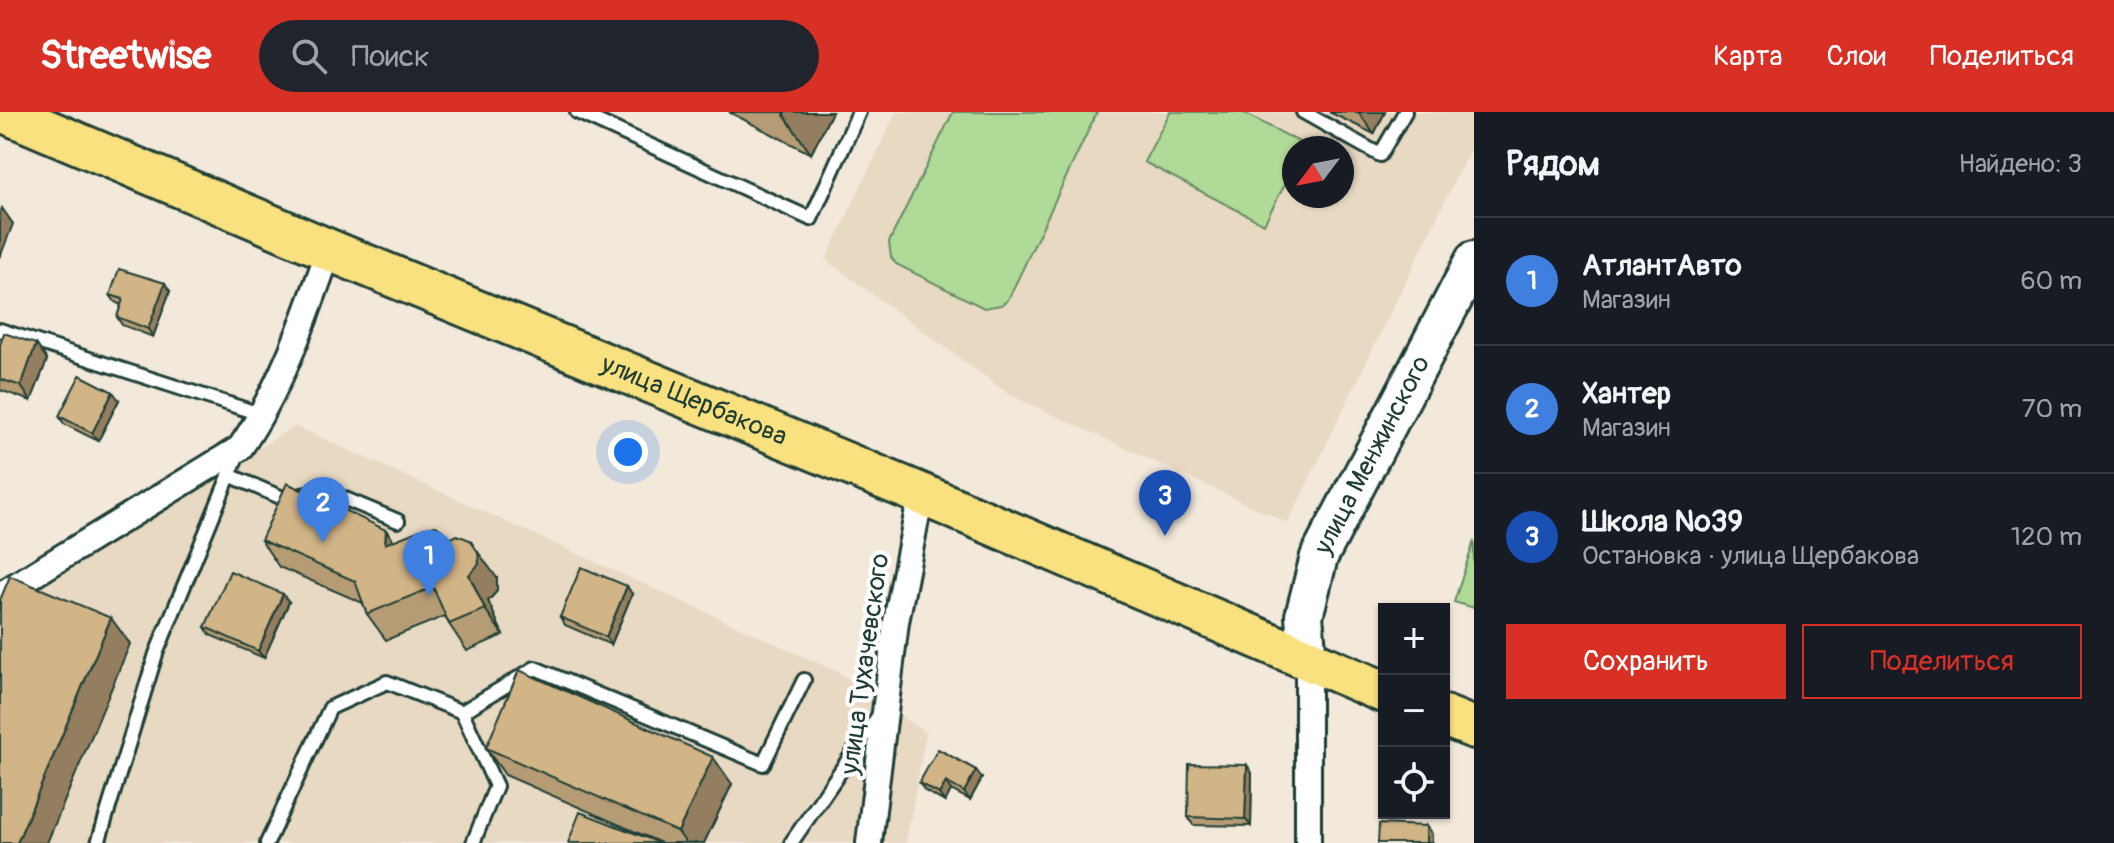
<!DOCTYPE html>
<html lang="ru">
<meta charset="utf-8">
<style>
body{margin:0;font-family:Pangolin,sans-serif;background:#20242c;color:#f1f3f6}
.controls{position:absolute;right:24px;bottom:24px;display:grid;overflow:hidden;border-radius:0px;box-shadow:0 2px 6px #0004}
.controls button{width:72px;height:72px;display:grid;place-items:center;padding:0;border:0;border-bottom:2px solid #363941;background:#171b24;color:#f1f3f6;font:40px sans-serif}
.compass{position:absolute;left:1282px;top:24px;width:72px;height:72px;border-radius:50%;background:#171b24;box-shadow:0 2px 6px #0004;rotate:238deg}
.you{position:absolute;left:628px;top:340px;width:28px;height:28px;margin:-20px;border:6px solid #fff;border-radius:50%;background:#1a73e8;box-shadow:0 0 0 12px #1a73e833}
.badge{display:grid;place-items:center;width:52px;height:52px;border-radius:50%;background:#d93025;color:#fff;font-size:26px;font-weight:700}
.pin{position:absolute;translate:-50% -66px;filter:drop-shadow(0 2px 4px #0008)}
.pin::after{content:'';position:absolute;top:42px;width:28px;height:24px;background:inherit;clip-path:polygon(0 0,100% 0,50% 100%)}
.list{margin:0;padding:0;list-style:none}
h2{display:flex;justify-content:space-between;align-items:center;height:104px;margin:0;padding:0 32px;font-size:34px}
h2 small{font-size:26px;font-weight:400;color:#9ea1a6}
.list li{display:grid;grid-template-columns:52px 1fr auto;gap:24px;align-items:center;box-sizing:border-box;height:128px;padding:0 32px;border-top:2px solid #363941}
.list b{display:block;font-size:30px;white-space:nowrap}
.list p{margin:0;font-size:26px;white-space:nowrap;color:#9ea1a6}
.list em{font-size:26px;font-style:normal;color:#9ea1a6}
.actions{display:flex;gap:16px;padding:24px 32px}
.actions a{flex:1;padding:18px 0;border:2px solid #d93025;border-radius:0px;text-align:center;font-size:28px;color:#d93025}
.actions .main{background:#d93025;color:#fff}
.icon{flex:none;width:44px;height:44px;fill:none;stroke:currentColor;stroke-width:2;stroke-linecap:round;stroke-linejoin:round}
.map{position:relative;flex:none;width:1474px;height:731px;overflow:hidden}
header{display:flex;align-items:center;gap:48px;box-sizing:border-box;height:112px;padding:0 40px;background:#d93025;color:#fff}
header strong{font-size:38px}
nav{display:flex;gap:44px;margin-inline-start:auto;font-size:28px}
.search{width:560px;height:72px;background:#20242c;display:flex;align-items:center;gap:20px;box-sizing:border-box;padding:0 28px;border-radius:44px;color:#9ea1a6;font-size:30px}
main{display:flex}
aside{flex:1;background:#171b24}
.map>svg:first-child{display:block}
</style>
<header>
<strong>Streetwise</strong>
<div class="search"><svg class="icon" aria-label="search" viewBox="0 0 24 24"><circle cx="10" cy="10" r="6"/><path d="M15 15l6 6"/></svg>Поиск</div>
<nav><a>Карта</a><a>Слои</a><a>Поделиться</a></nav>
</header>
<main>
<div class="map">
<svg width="1474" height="731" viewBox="0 0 1474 731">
<rect width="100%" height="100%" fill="#f2e9db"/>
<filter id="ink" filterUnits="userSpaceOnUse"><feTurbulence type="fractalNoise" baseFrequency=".0125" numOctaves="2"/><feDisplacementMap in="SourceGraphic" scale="16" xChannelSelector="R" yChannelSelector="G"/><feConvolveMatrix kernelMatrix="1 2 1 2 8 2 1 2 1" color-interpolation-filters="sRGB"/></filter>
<g filter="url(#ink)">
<g fill="#e8d9c2" fill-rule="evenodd">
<path d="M896 0H1474V29L1288 411 1010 283 826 148ZM1294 36H1342V84H1294Z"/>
<polygon points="295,314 838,560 926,621 906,731 0,731 0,541 25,478"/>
</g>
<g fill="#afda98" stroke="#678c66" stroke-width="2">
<polygon points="953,0 1097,0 1008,188 1001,193 984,196 896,152 891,145 889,130"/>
<polygon points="1170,0 1242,0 1305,33 1304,36 1294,36 1294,55 1264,112 1144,50"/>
<polygon points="1474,429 1474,496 1454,490"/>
</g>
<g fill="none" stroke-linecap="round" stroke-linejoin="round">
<defs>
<g id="lane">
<polyline points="577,0 811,107 859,0"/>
<polyline points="1303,0 1380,43 1405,0"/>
<polyline points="0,218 263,303"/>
<polyline points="229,363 285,387 324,378 398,409"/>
<polyline points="462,600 496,674 473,731"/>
<polyline points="98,731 156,542 238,342"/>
<polyline points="267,731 330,596 387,570 462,600 535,556 763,652 804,568"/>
<polyline points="791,731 879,603"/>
</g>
<g id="street">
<path d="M0 483 240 336C282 275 305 206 329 138"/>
<polyline points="1308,548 1308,731"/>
<polyline points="869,731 896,510 921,382"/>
</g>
<g id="secondary">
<path id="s1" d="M1308 548 1304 504 1319 445 1474 148"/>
</g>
<g id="primary">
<path id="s2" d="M4 0 329 138 921 382 1384 580"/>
<polyline points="1444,604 1474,616"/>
</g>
</defs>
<use href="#lane" stroke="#1f3d34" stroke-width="18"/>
<use href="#street" stroke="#1f3d34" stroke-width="30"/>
<use href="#secondary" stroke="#1f3d34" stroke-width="42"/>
<use href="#primary" stroke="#1f3d34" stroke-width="46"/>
<use href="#lane" stroke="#fff" stroke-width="12"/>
<use href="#street" stroke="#fff" stroke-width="24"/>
<use href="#secondary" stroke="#fff" stroke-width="36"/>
<use href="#primary" stroke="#fae180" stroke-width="40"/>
</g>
<g fill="#b59c74" stroke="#1f3d34" stroke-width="2">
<polygon points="729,0 832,0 811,42"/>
<polygon points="1329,0 1385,0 1374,22"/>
<polygon points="170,179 153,225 122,213 117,205 121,193 115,190 110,183"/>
<polygon points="36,232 47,248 31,289 0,278 0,233"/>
<polygon points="119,288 98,329 64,312 59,304"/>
<polygon points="386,418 394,429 449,427 497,466 497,479 488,489 503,523 467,539 449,512 445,504 386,528 367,502 363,491 279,455 261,428"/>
<polygon points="632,482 611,533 565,513 560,505"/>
<polygon points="289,490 264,546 210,523 205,515"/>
<polygon points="486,636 732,672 704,731 661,731 505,663"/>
<polygon points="1247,653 1252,661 1251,714 1193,713 1188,705"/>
<polygon points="976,658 982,666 970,688 951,678 945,690 925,679 919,671"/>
</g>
<g fill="#937f5e" stroke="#1f3d34" stroke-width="2">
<polygon points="785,0 832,0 811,42 784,3"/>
<polygon points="1359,0 1385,0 1374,22 1359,1"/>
<polygon points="2,96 13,112 0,145 0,102"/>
<polygon points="165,171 170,179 153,225 148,217"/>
<polygon points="36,232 47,248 31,289 21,274"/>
<polygon points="113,280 119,288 98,329 92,321"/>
<polygon points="386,418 405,445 385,432"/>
<polygon points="478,440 497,466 497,479 488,489 503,523 485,497 469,463"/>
<polygon points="627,474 632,482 611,533 606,525"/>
<polygon points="283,482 289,490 264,546 258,539"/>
<polygon points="111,506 130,532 47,731 17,731"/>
<polygon points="713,645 732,672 704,731 686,731 678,720"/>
<polygon points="1247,653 1252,661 1251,714 1245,707"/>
<polygon points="976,658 982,666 970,688 964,680"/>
<polygon points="946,670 951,678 945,690 939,682"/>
<polygon points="1426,714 1432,722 1432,731 1426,731"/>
</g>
<g fill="#d2b587" stroke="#1f3d34" stroke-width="2">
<polygon points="119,157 165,171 148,217 117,205 123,187 110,183"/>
<polygon points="4,221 36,232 21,274 0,267 0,233"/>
<polygon points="80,263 113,280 92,321 59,304"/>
<polygon points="287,371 386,418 385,432 428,415 436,414 443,419 446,429 457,423 470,428 478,440 479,452 469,463 485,497 449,512 433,475 367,502 355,469 261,428"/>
<polygon points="581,455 627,474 606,525 560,505"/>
<polygon points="230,459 283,482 258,539 205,515"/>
<polygon points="10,464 111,506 17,731 0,731 0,488"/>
<polygon points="519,558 713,645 678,720 486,636"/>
<polygon points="938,637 976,658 964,680 946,670 939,682 919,671"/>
<polygon points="1189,652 1247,653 1245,707 1188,705"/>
<polygon points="580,700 660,731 568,731"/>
<polygon points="1379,712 1426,714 1426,731 1378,731"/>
</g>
</g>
<g text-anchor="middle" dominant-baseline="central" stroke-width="8" stroke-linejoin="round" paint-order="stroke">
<g font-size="26" fill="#1f3d34" stroke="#fff">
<text stroke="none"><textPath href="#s2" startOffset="748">улица Щербакова</textPath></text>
<text stroke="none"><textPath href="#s1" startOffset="220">улица Менжинского</textPath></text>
<text transform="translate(865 552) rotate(-82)">улица Тухачевского</text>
</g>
</g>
</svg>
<div class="controls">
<button>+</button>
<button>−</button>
<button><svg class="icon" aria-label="locate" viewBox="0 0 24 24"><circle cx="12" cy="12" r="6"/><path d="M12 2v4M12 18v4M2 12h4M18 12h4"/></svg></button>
</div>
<svg class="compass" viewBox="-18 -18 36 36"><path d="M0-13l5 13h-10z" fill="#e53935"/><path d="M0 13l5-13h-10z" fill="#9ea1a6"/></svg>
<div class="you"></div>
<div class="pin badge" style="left:429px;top:484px;background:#3f7fe0">1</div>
<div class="pin badge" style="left:323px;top:431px;background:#3f7fe0">2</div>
<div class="pin badge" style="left:1165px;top:424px;background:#1a4fb4">3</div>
</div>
<aside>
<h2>Рядом<small>Найдено: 3</small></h2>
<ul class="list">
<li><span class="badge" style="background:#3f7fe0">1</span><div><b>АтлантАвто</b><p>Магазин</p></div><em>60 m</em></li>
<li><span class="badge" style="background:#3f7fe0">2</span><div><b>Хантер</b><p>Магазин</p></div><em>70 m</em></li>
<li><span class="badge" style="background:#1a4fb4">3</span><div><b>Школа №39</b><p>Остановка · улица Щербакова</p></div><em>120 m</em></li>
</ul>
<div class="actions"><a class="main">Сохранить</a><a>Поделиться</a></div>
</aside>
</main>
